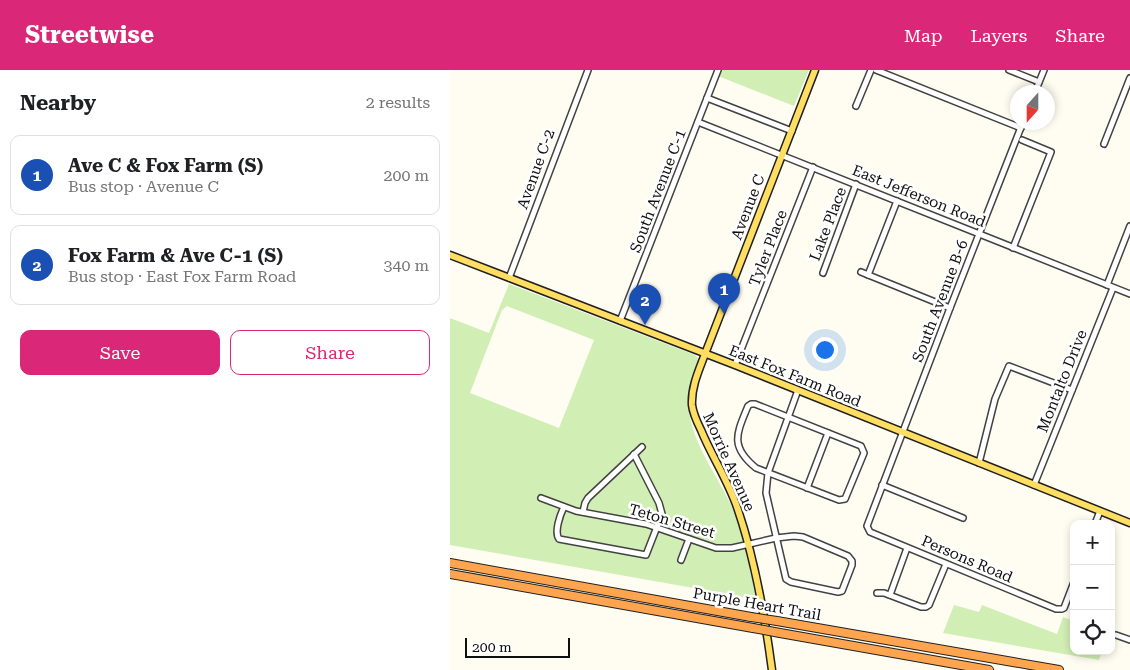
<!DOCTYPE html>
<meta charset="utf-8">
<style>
body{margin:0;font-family:"Roboto Serif",serif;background:#f2f2f2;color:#202124}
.controls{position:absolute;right:15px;bottom:15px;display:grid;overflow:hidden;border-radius:10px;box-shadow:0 2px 8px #0003}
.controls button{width:45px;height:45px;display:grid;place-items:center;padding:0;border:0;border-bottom:1px solid #e0e0e0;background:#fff;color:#202124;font:25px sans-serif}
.compass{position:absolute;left:560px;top:15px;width:45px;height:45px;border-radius:50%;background:#fff;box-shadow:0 2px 8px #0003;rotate:201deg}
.scale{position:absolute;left:15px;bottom:12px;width:105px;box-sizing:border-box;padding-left:5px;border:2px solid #0f0f0f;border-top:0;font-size:14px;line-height:18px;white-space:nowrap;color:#0f0f0f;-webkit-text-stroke:4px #fff;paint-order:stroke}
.you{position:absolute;left:374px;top:279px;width:18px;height:18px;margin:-12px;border:4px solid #fff;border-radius:50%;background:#1a73e8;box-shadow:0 0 0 8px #1a73e833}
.badge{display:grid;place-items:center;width:32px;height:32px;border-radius:50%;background:#db2777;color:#fff;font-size:16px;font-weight:700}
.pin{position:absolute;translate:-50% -41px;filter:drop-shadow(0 1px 2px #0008)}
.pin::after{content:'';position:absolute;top:26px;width:18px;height:15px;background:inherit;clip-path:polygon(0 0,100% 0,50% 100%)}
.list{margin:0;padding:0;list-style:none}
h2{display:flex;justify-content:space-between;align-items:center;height:65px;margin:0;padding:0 20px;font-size:21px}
h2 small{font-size:16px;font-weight:400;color:#757577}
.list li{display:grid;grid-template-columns:32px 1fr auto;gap:15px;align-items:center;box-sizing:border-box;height:80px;margin:0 10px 10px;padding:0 10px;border:1px solid #e0e0e0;border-radius:10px}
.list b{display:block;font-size:19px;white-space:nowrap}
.list p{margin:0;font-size:16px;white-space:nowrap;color:#757577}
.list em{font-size:16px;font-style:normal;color:#757577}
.actions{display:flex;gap:10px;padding:15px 20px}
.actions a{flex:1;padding:11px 0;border:1px solid #db2777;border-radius:10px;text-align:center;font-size:18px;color:#db2777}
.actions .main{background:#db2777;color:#fff}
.icon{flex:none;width:28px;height:28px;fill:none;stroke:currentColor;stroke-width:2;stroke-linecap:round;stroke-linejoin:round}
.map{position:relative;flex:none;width:680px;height:600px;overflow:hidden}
header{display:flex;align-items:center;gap:30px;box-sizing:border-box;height:70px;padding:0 25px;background:#db2777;color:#fff}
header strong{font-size:24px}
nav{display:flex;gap:28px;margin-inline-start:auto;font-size:18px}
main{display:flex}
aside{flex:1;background:#fff}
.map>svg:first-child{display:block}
</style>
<header>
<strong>Streetwise</strong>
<nav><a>Map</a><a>Layers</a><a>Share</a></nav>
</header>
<main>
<aside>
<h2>Nearby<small>2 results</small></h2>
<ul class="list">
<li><span class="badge" style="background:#1a4fb4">1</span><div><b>Ave C &amp; Fox Farm (S)</b><p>Bus stop · Avenue C</p></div><em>200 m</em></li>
<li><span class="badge" style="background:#1a4fb4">2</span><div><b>Fox Farm &amp; Ave C-1 (S)</b><p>Bus stop · East Fox Farm Road</p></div><em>340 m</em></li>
</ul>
<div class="actions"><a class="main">Save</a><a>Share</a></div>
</aside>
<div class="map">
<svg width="680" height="600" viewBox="0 0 680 600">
<rect width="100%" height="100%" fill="#fffdf1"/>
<g fill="#d1eeb5" fill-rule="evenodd">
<polygon points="271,0 359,0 344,36 268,6"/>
<path d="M59 214 245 285 249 289C243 305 238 320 239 337 240 373 273 413 286 446 296 472 300 502 306 529L0 475V248L39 263ZM57 236 144 270 109 358 20 323 52 240Z"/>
<polygon points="504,535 529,542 532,535 607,564 613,547 624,551 624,581 652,581 649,590 493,563"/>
</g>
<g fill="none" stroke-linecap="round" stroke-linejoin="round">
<defs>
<g id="minor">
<polyline points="426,0 571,58"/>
<polyline points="559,0 589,12"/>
<polyline points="585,22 594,0"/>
<polyline points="257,28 342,61"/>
<polyline points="406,36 421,0"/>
<polyline points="248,52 680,224"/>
<polyline points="573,52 500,238 417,456 420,462 606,539 612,539 614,538 624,512"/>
<polyline points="654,74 680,8"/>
<polyline points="563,178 601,82 572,70"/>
<polyline points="411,202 500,238"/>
<polyline points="373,203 406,114"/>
<polyline points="418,205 447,131"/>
<polyline points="59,208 138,0"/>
<polyline points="657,215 680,156"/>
<polyline points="170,251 268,0"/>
<polyline points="285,295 363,97"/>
<path d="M301 334H305L411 376 414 383 395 429 389 430 306 398C279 376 287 363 298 336Z"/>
<polyline points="529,393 545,329 559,296 622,320"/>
<polyline points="432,415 513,448"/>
<polyline points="584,415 663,218"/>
<polyline points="357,418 378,363"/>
<polyline points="91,428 126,441 196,454 266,478 282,478 326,468 344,466 353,467 398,486 402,491 402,495 392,521 388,522 341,512 336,509 316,423 318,403 348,320"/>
<path d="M114 437C110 445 104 462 109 469L196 485 212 444 209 433 184 384"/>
<polyline points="133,442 135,433 138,428 192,377"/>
<polyline points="645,454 650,441"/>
<polyline points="231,490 239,469"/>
<polyline points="427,523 434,523 471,537 476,537 479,535 496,494"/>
<polyline points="440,525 457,478"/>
<polyline points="666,565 680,570"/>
</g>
<g id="major">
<polyline points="0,185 285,295 680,453"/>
<path d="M322 600C315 547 305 490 288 440 279 412 262 387 251 360 247 352 243 344 242 335 241 317 249 300 255 284L365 0"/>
</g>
<g id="highway">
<polyline points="0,493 301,547"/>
<polyline points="0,504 303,558"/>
<polyline points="327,551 609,600"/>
<polyline points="330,563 539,600"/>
</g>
</defs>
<use href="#minor" stroke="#424242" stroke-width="8"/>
<use href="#major" stroke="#202020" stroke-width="9"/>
<use href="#highway" stroke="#202020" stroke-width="10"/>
<use href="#minor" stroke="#fff" stroke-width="5"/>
<use href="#major" stroke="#ffde61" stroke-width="6"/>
<use href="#highway" stroke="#ffa54f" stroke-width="8"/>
<defs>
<g id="highway-bridge">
<polyline points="301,547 327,551"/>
<polyline points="303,558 330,563"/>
</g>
</defs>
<use href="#highway-bridge" stroke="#202020" stroke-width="10" stroke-linecap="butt"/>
<use href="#highway-bridge" stroke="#ffa54f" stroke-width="8"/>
</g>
<g text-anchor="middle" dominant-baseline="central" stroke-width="5" stroke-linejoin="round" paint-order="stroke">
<g font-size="15" fill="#0f0f0f" stroke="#fff">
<text transform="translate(86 99) rotate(-70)">Avenue C-2</text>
<text transform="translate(208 121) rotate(-69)">South Avenue C-1</text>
<text transform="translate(469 126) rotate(22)">East Jefferson Road</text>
<text transform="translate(298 137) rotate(-69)">Avenue C</text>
<text transform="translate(378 154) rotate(-69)">Lake Place</text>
<text transform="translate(318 178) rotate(-69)">Tyler Place</text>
<text transform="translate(490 231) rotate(-69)">South Avenue B-6</text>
<text transform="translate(345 306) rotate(22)">East Fox Farm Road</text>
<text transform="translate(612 311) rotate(-68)">Montalto Drive</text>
<text transform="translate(279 392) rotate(66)">Morrie Avenue</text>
<text transform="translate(222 451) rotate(16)">Teton Street</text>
<text transform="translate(517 489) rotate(23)">Persons Road</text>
<text transform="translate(307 534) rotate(10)">Purple Heart Trail</text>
</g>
</g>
</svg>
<div class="controls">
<button>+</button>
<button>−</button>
<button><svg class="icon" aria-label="locate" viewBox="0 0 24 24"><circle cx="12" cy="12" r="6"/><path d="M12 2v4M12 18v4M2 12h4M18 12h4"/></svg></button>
</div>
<svg class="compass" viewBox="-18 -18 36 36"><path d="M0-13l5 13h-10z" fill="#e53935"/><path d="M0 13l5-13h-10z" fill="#757577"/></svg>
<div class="scale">200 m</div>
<div class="you"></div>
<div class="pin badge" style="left:274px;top:244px;background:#1a4fb4">1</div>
<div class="pin badge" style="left:195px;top:255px;background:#1a4fb4">2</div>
</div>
</main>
